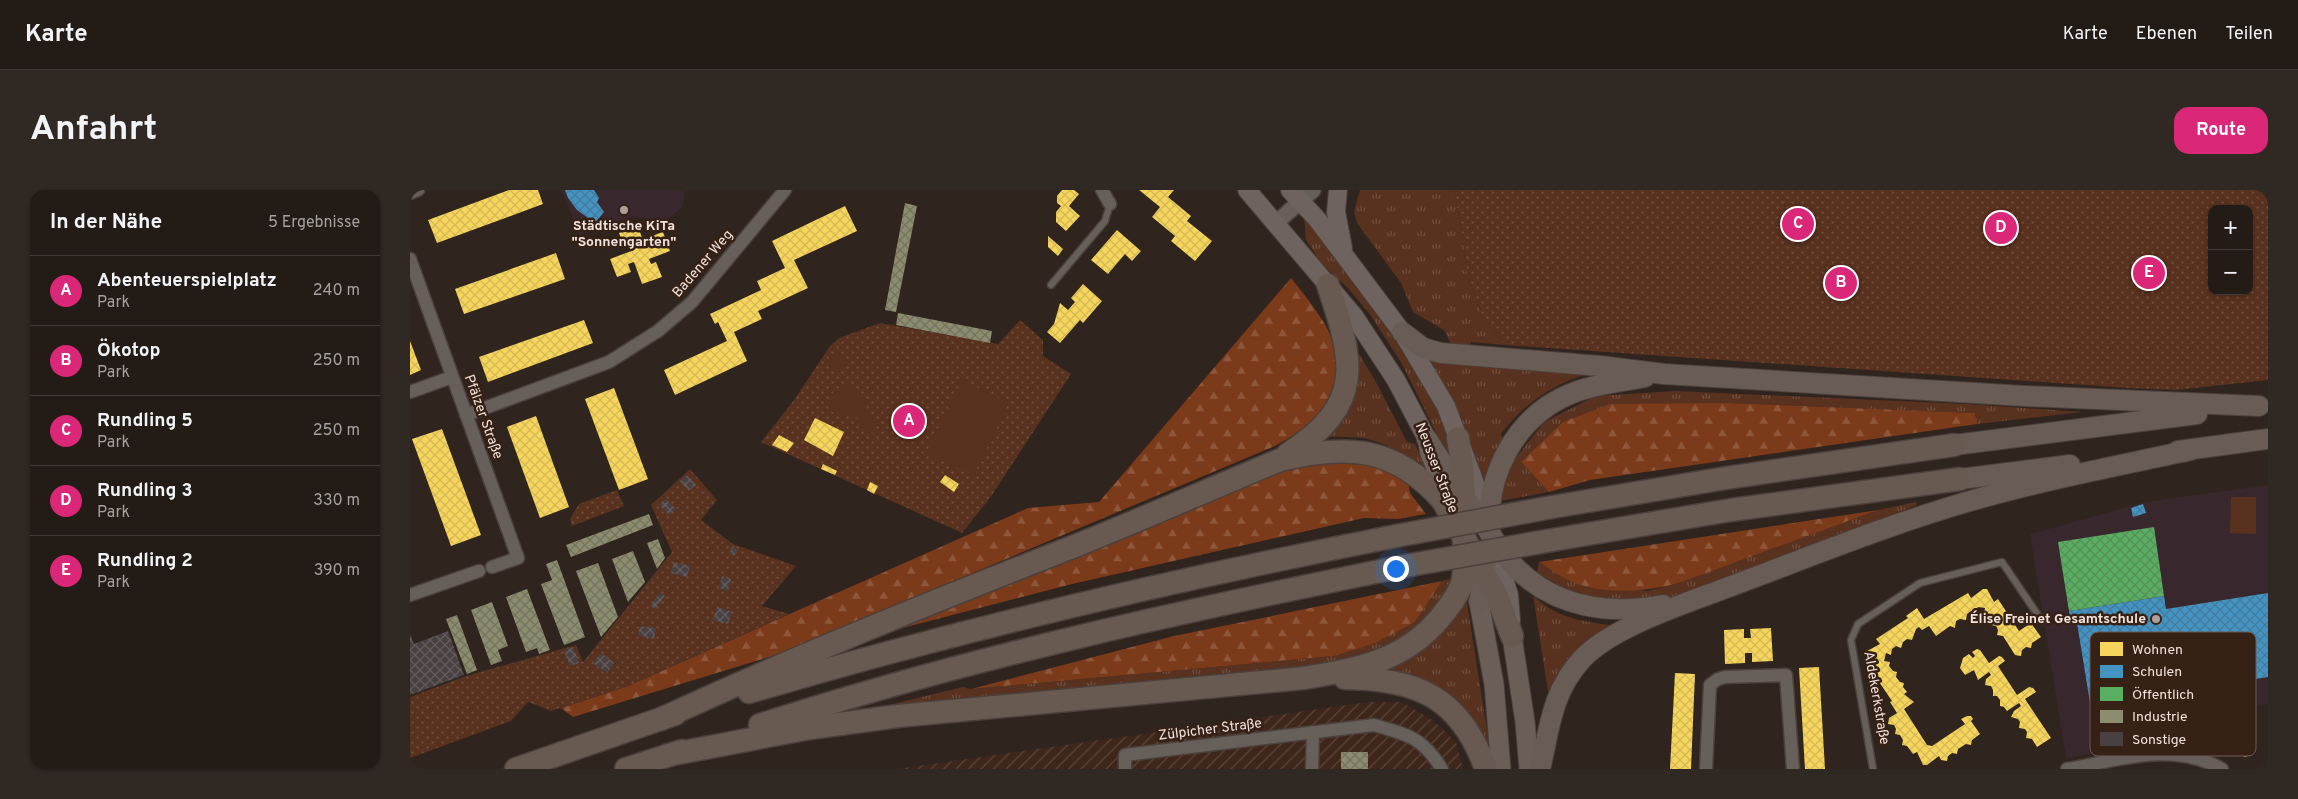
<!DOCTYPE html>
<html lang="de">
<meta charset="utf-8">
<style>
body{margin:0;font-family:Overpass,sans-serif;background:#2f2823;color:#f1f3f6}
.controls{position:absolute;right:15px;top:15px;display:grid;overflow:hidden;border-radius:10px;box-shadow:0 1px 4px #0004}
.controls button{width:45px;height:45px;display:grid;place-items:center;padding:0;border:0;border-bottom:1px solid #403935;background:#231b16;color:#f1f3f6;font:25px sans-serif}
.you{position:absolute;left:985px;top:378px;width:18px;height:18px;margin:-12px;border:4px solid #fff;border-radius:50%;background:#1a73e8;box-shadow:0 0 0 8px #1a73e833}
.badge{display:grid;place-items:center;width:32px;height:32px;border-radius:50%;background:#db2777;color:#fff;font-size:16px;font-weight:700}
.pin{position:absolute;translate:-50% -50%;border:2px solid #fff;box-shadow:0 1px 5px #0006}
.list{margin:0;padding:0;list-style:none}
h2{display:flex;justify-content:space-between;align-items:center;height:65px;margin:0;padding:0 20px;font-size:21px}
h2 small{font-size:16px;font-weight:400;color:#a3a1a1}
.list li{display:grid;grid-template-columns:32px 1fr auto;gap:15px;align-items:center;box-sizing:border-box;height:70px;padding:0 20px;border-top:1px solid #403935}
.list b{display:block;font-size:19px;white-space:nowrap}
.list p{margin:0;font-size:16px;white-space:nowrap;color:#a3a1a1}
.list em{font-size:16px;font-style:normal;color:#a3a1a1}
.map{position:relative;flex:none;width:1858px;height:579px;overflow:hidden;border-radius:15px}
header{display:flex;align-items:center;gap:30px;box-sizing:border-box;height:70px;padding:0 25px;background:#231b16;border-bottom:1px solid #403935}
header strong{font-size:24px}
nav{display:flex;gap:28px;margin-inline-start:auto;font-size:18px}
.intro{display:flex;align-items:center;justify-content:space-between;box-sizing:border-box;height:120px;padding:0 30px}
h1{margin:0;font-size:35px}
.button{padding:12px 22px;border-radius:15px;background:#db2777;color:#fff;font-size:18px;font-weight:700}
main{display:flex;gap:30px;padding:0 30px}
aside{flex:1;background:#231b16;border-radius:15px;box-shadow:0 1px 4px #0004}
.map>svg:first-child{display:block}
</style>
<header>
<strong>Karte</strong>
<nav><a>Karte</a><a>Ebenen</a><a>Teilen</a></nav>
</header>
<div class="intro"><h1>Anfahrt</h1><a class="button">Route</a></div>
<main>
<aside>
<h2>In der Nähe<small>5 Ergebnisse</small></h2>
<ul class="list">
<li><span class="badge">A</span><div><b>Abenteuerspielplatz</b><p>Park</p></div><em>240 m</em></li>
<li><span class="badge">B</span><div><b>Ökotop</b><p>Park</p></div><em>250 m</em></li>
<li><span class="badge">C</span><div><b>Rundling 5</b><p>Park</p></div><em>250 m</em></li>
<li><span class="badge">D</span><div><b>Rundling 3</b><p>Park</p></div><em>330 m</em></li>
<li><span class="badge">E</span><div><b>Rundling 2</b><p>Park</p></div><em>390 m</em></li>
</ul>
</aside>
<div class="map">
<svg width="1858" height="579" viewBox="0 0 1858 579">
<defs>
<pattern id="industrial-furrows" width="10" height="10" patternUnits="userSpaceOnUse" patternTransform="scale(1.25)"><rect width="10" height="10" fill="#3f261a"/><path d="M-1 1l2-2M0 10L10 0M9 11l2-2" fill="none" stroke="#5b453b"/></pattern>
<pattern id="grass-tufts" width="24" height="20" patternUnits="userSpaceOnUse" patternTransform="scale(1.25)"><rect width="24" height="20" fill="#59311f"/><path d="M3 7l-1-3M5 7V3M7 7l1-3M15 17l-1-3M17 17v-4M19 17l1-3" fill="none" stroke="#714f3f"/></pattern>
<pattern id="forest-firs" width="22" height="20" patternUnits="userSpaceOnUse" patternTransform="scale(1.25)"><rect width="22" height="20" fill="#7b3a1a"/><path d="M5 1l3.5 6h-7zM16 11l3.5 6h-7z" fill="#8e563b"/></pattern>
<pattern id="park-dots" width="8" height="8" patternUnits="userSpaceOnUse" patternTransform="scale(1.25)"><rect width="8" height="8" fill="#59311f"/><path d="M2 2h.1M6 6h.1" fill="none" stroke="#714f3f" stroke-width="1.8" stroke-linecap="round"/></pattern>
<pattern id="homes-cross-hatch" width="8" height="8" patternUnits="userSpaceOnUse" patternTransform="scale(1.25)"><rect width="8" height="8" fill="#f6d55c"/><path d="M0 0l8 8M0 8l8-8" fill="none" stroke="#d3b857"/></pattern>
<pattern id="schools-cross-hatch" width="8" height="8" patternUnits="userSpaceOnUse" patternTransform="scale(1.25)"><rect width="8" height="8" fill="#4393c3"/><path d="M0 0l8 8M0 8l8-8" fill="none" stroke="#447b9c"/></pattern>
<pattern id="public-cross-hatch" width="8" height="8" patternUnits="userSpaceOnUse" patternTransform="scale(1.25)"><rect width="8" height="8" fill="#5aae61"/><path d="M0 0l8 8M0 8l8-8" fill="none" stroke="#558e58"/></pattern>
<pattern id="industry-cross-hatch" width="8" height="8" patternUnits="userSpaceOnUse" patternTransform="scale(1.25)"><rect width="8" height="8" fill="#8c8c6e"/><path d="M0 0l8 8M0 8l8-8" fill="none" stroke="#74735f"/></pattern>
<pattern id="building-cross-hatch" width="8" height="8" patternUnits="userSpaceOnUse" patternTransform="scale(1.25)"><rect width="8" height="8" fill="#484041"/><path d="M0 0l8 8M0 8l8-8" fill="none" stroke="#635b5c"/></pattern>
</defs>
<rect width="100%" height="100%" fill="#2f241e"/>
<polygon fill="url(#industrial-furrows)" points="959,512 992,512 1024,531 1046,552 1053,579 487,579"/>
<g fill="#39272e">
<polygon points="151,0 274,0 274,10 272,17 258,29 245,31 224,26 170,45"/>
<polygon points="1858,295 1858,514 1840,516 1805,553 1770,550 1656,568 1620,344 1735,312"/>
</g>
<g fill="url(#grass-tufts)">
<polygon points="950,0 1044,0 1052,42 1057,84 1072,124 1095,155 1061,152 1059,158 1042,156 1034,140 1003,122 991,93 947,33 944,21"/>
<polygon points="894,27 925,61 973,125 1033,227 1043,263 1041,266 1035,260 991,172 959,123 936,96 912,74 896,50"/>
<polygon points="944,156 965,190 997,252 1005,254 1015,276 1012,279 983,263 977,255 954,248 912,246"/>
<path d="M1019 170 1095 178 1189 180C1148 192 1117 209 1091 244L1094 250 1081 275 1073 296 1048 224Z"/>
<polygon points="1266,201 1556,214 1673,222 1567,234 1565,223 1319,213 1111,272 1139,302 1089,311 1101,274 1134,232 1186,206"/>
<polygon points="1506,312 1507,315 1275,405 1222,413 1172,408 1127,383 1129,372 1162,392 1238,401 1269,393 1468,320"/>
<polygon points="1039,389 1042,400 994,452 928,475 486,518 479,515 553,497 561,499 924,466 1005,432 1032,391"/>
<path d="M1055 400 1080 559 1075 560 978 484V479C1004 465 1025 451 1044 428V421Z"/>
<path d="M1123 405C1146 429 1176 432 1208 436L1139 508Z"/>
</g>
<g fill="url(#forest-firs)">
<path d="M881 88C893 103 906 119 916 136 921 145 923 156 929 164 926 190 920 217 899 235 889 243 876 249 865 256L372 463 163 527 151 518 218 496 618 318 689 312Z"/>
<polygon points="1319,213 1565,223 1567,234 1180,290 1139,302 1111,272 1153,232 1201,214"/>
<polygon points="938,270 972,278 998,291 1000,303 1016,324 988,329 954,328 662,394 454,448 557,406 614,389 870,280 903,272"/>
<path d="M1468 320 1269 393C1234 402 1197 405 1162 392 1151 387 1139 378 1129 372Z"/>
<polygon points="1032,391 1005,432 965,453 924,466 561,499 764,446"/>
</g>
<g fill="url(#park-dots)" fill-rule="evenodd">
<path d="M1044 0H1858V190L1766 200 1719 198 1095 155 1072 124 1057 84 1052 42ZM1802 19H1839V101H1802Z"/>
<polygon points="610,130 633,150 633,166 661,184 580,308 552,343 351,252 384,210 420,156 429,148 470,133 588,154"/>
<polygon points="280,279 307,310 291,330 323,354 386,376 352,416 379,424 218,496 141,521 118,512 101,531 0,568 0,507 56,486 166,455 173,472 262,362 241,315"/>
<polygon points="207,300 214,316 162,336 160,329 169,314"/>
</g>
<g fill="#59311f">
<polygon points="428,161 437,168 426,182 418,175"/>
<polygon points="552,190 599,213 563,286 516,263"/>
<path d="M431 197C432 197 438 196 439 197 449 200 468 233 465 242L463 243 454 240C440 208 434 233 419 219 417 209 422 201 431 197Z"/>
<polygon points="1821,307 1846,307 1846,344 1820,343"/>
</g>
<g fill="url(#homes-cross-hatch)">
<polygon points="99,0 128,0 133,14 27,53 18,30"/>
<polygon points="652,0 664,0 669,4 659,16 670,26 656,41 646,32 646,22 651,16 647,13 647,6"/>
<polygon points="729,0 764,0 758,7 781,26 777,31 802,51 785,71 761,51 765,46 742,27 750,17"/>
<polygon points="435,16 447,41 384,70 398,98 348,121 352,129 324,142 337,171 265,205 254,180 317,151 308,132 305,134 300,124 351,100 347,91 375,78 362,51"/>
<polygon points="228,37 236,58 242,56 239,47 253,42 260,61 239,69 241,74 246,72 252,87 232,94 224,72 218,74 221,82 207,87 200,69 224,60 222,53 214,56 209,43"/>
<polygon points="707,40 731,61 722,71 715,64 698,84 681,70"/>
<polygon points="638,46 653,59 648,66 638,57"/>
<polygon points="146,63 155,89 54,124 45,99"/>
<polygon points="673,94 692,111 673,133 670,130 650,153 637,142 644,134 650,113 658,120 665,112 661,108"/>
<polygon points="174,130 183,153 78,192 69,167"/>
<polygon points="0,151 11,180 0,185"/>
<polygon points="204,198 238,289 209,300 175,209"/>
<polygon points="126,226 159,317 130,328 97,237"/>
<polygon points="405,228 434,242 423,266 394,250"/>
<polygon points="32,239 71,345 41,356 2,249"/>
<polygon points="369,245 384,253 377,262 362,255"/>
<polygon points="413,274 427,281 425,285 411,279"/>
<polygon points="535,285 549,294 544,302 530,292"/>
<polygon points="460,292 468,296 464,304 457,300"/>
<polygon points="1573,399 1577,399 1584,412 1588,409 1609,441 1621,433 1631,447 1622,453 1621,458 1616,457 1612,460 1611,466 1605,465 1593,446 1587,445 1588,440 1586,436 1581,435 1582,429 1579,425 1574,425 1575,418 1568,417 1566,423 1561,422 1557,424 1556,430 1550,429 1546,431 1545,438 1540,436 1526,446 1519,436 1512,440 1509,437 1506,439 1502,450 1497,449 1493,452 1491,458 1486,456 1482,459 1481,465 1476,463 1474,471 1480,472 1479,476 1483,481 1487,482 1486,487 1490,492 1494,493 1493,497 1497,502 1494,504 1504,512 1494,519 1517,555 1522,556 1555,534 1551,529 1557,526 1561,526 1563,529 1561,531 1570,544 1562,550 1561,555 1556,554 1548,559 1547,564 1542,563 1538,566 1537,571 1531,570 1529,566 1517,575 1513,575 1507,562 1503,564 1497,556 1492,555 1493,550 1490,545 1485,544 1486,539 1484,535 1478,534 1479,528 1487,523 1480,512 1482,511 1461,480 1466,476 1456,464 1457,461 1470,454 1466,449 1498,428 1496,426 1507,418 1514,429 1558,403 1561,408"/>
<polygon points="1361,438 1363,471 1342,472 1342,463 1335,463 1335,473 1315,474 1314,440 1334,439 1334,448 1341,448 1340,439"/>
<polygon points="1567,459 1570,460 1579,473 1589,466 1592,467 1595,471 1588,476 1607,505 1619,497 1623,498 1626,502 1615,509 1641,548 1627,557 1622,549 1616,548 1617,542 1615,539 1609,538 1610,532 1608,529 1601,527 1604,521 1611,516 1609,513 1597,521 1594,517 1590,516 1590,510 1587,506 1583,506 1583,500 1581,496 1575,495 1576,489 1581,485 1579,482 1568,490 1564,480 1555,485 1550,478 1553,468 1559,464 1563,468 1565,466 1562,462"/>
<polygon points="1409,477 1415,579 1395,579 1389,478"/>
<polygon points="1265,483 1285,484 1281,579 1260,579"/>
<polygon points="1841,557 1841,565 1834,567 1833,558"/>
</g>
<g fill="url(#schools-cross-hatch)" fill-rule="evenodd">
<polygon points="155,0 184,0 189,8 187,12 194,22 185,33 167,20 158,8"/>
<polygon points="1733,314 1736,323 1723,327 1721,318"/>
<path d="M1858 403V487L1729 508 1731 523 1683 531 1667 433 1661 434 1659 421 1754 406 1756 419ZM1760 443 1766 477 1725 483 1720 449Z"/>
</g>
<polygon fill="url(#public-cross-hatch)" points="1744,337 1754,406 1659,421 1648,352"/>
<g fill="url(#industry-cross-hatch)">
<polygon points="495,13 507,16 486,122 475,120"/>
<polygon points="488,123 582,141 580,153 486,135"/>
<polygon points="239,324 243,335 161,367 156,355"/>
<polygon points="248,349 255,368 247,379 237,353"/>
<polygon points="223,361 235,392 218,412 202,369"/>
<polygon points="147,370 175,447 154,455 131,394 142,390 136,374"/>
<polygon points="188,373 208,427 191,447 166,381"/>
<polygon points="117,399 140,460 129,464 127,458 116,462 96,407"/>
<polygon points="82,412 98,456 88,460 92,471 81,475 61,420"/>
<polygon points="47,425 67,480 57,484 36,429"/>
<rect x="931" y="562" width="27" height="17"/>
</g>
<g fill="url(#building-cross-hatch)">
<polygon points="277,285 286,295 278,301 270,291"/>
<polygon points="256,309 266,319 259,325 249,315"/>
<polygon points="323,356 328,360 324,366 319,363"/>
<polygon points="264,372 280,376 277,387 261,383"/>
<polygon points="312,386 321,389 318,401 309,398"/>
<polygon points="250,402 255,406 245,419 240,416"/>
<polygon points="307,417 322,422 318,434 303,430"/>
<polygon points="230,436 246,438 244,449 228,445"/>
<polygon points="38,441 54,485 0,505 0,444 4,454"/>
<polygon points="163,457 169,473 160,476 154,461"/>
<polygon points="191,463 204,473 197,483 183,473"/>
</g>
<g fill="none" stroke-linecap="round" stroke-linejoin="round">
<defs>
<g id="service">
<polyline points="641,95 695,31 700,14"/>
<polyline points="1463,579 1441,450 1448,434 1510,393 1592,372 1632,431"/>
</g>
<g id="minor">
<polyline points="692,0 700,14"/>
<polyline points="0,3 8,0"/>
<polyline points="0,69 108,368 82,377"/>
<polyline points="0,202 42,187"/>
<polyline points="56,225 199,172 248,141 282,112 375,0"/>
<polyline points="0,405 69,381"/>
<path d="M715 579V565L964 535C999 545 1012 547 1032 579"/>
<polyline points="902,579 903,542"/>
<polyline points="1296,579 1300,495 1308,489 1315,487 1376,485 1383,579"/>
<path d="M1657 579C1710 570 1762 551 1812 579"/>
</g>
<polyline id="tertiary" points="866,33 903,0"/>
<g id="secondary">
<polyline points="837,0 944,126 986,190 1017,249 1019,262 1041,316"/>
<polyline points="880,0 907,29 992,142 1036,216 1063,288 1099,405 1101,431"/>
<polyline points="928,0 926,22 933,58"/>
</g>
<g id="primary">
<polyline points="1069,412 1084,494 1091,579"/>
<polyline points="1102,446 1115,532 1119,579"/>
</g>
<g id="trunk">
<polyline points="992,142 1013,158 1031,163 1190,176 1254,184 1614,206 1849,216"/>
<path d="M1017 249C1035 278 1053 306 1074 334 1084 349 1092 364 1105 377 1145 418 1199 425 1253 415"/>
<polyline points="1544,255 1787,224"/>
<polyline points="1768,261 1858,249"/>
<polyline points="1550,289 1660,275"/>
<path d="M1080 343C1075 286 1105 227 1160 204 1184 194 1210 192 1235 187"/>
<polyline points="1069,412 1076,374"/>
<path d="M1130 579C1140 538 1141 503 1172 469 1202 437 1274 414 1316 398 1397 368 1477 335 1560 311 1633 290 1707 276 1781 260"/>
</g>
<g id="motorway">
<path d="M878 264C955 214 944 172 918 95"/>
<polyline points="1142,317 1316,288 1544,255"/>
<polyline points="1148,349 1321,320 1550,289"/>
<path d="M935 488C1008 489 1050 507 1076 579"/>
<path d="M339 502C552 439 768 389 986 346"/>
<path d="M251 529C385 467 522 412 660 358 730 330 800 299 870 270 937 254 985 256 1033 311L1086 404 1102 446"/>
<path d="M350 535C561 467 778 420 995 376"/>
<path d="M258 565 400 538 488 526 894 488C947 479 993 472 1030 428 1038 418 1048 406 1052 393 1056 378 1054 362 1054 347 1055 313 1054 281 1048 248"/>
<polyline points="106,579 265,524"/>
<polyline points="216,579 272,561"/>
</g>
</defs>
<use href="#service" stroke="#4b403c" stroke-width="9"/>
<use href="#minor" stroke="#4b403c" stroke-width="15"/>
<use href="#tertiary" stroke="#4b403c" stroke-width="18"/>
<use href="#secondary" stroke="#4b403c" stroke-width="20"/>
<use href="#primary" stroke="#4b403c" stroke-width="21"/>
<use href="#trunk" stroke="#4b403c" stroke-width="22"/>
<use href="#motorway" stroke="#4b403c" stroke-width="25"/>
<use href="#service" stroke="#675f5a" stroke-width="6"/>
<use href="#minor" stroke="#675f5a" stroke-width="12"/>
<use href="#tertiary" stroke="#675f5a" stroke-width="15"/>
<use href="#secondary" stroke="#6e635e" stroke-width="18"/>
<use href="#primary" stroke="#6a5e57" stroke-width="19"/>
<use href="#trunk" stroke="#695c54" stroke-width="20"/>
<use href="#motorway" stroke="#685a51" stroke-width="22"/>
<defs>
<g id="motorway-bridge">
<polyline points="986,346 1142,317"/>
<polyline points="995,376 1148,349"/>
</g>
</defs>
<use href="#motorway-bridge" stroke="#4b403c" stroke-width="25" stroke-linecap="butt"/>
<use href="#motorway-bridge" stroke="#685a51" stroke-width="22"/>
</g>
<g fill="#ada099" stroke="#362117" stroke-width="2">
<circle cx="214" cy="20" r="5"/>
<circle cx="1746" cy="429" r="5"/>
</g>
<g text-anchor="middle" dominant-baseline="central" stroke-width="5" stroke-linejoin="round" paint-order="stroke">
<g font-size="14" font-weight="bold" fill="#f1e2db" stroke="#362117">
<text x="214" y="36">Städtische KiTa<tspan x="214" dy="16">"Sonnengarten"</tspan></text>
<text x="1736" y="429" text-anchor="end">Élise Freinet Gesamtschule</text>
</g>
<g font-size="14" fill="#f1e2db" stroke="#362117">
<text transform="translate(293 74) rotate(-49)">Badener Weg</text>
<text transform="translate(73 227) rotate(70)">Pfälzer Straße</text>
<text transform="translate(1026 278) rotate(69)">Neusser Straße</text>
<text transform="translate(1466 508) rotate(80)">Aldekerkstraße</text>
<text transform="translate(800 540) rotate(-7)">Zülpicher Straße</text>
</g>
</g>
<rect x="1680" y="442" width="166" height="124" rx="8" fill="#362117" stroke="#6e5b52" stroke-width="1"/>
<rect x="1690" y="452" width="23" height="14" fill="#f6d55c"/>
<rect x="1690" y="475" width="23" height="13" fill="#4393c3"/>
<rect x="1690" y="497" width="23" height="14" fill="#5aae61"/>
<rect x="1690" y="520" width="23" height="13" fill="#8c8c6e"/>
<rect x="1690" y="542" width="23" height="14" fill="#484041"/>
<g font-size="14" fill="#f1e2db">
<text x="1722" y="464">Wohnen</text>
<text x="1722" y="486">Schulen</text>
<text x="1722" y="509">Öffentlich</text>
<text x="1722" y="531">Industrie</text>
<text x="1722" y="554">Sonstige</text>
</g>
</svg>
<div class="controls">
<button>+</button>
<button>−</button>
</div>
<div class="you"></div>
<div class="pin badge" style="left:499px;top:231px">A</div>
<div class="pin badge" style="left:1431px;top:93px">B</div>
<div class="pin badge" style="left:1388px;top:34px">C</div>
<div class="pin badge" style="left:1591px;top:38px">D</div>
<div class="pin badge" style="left:1739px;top:83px">E</div>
</div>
</main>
